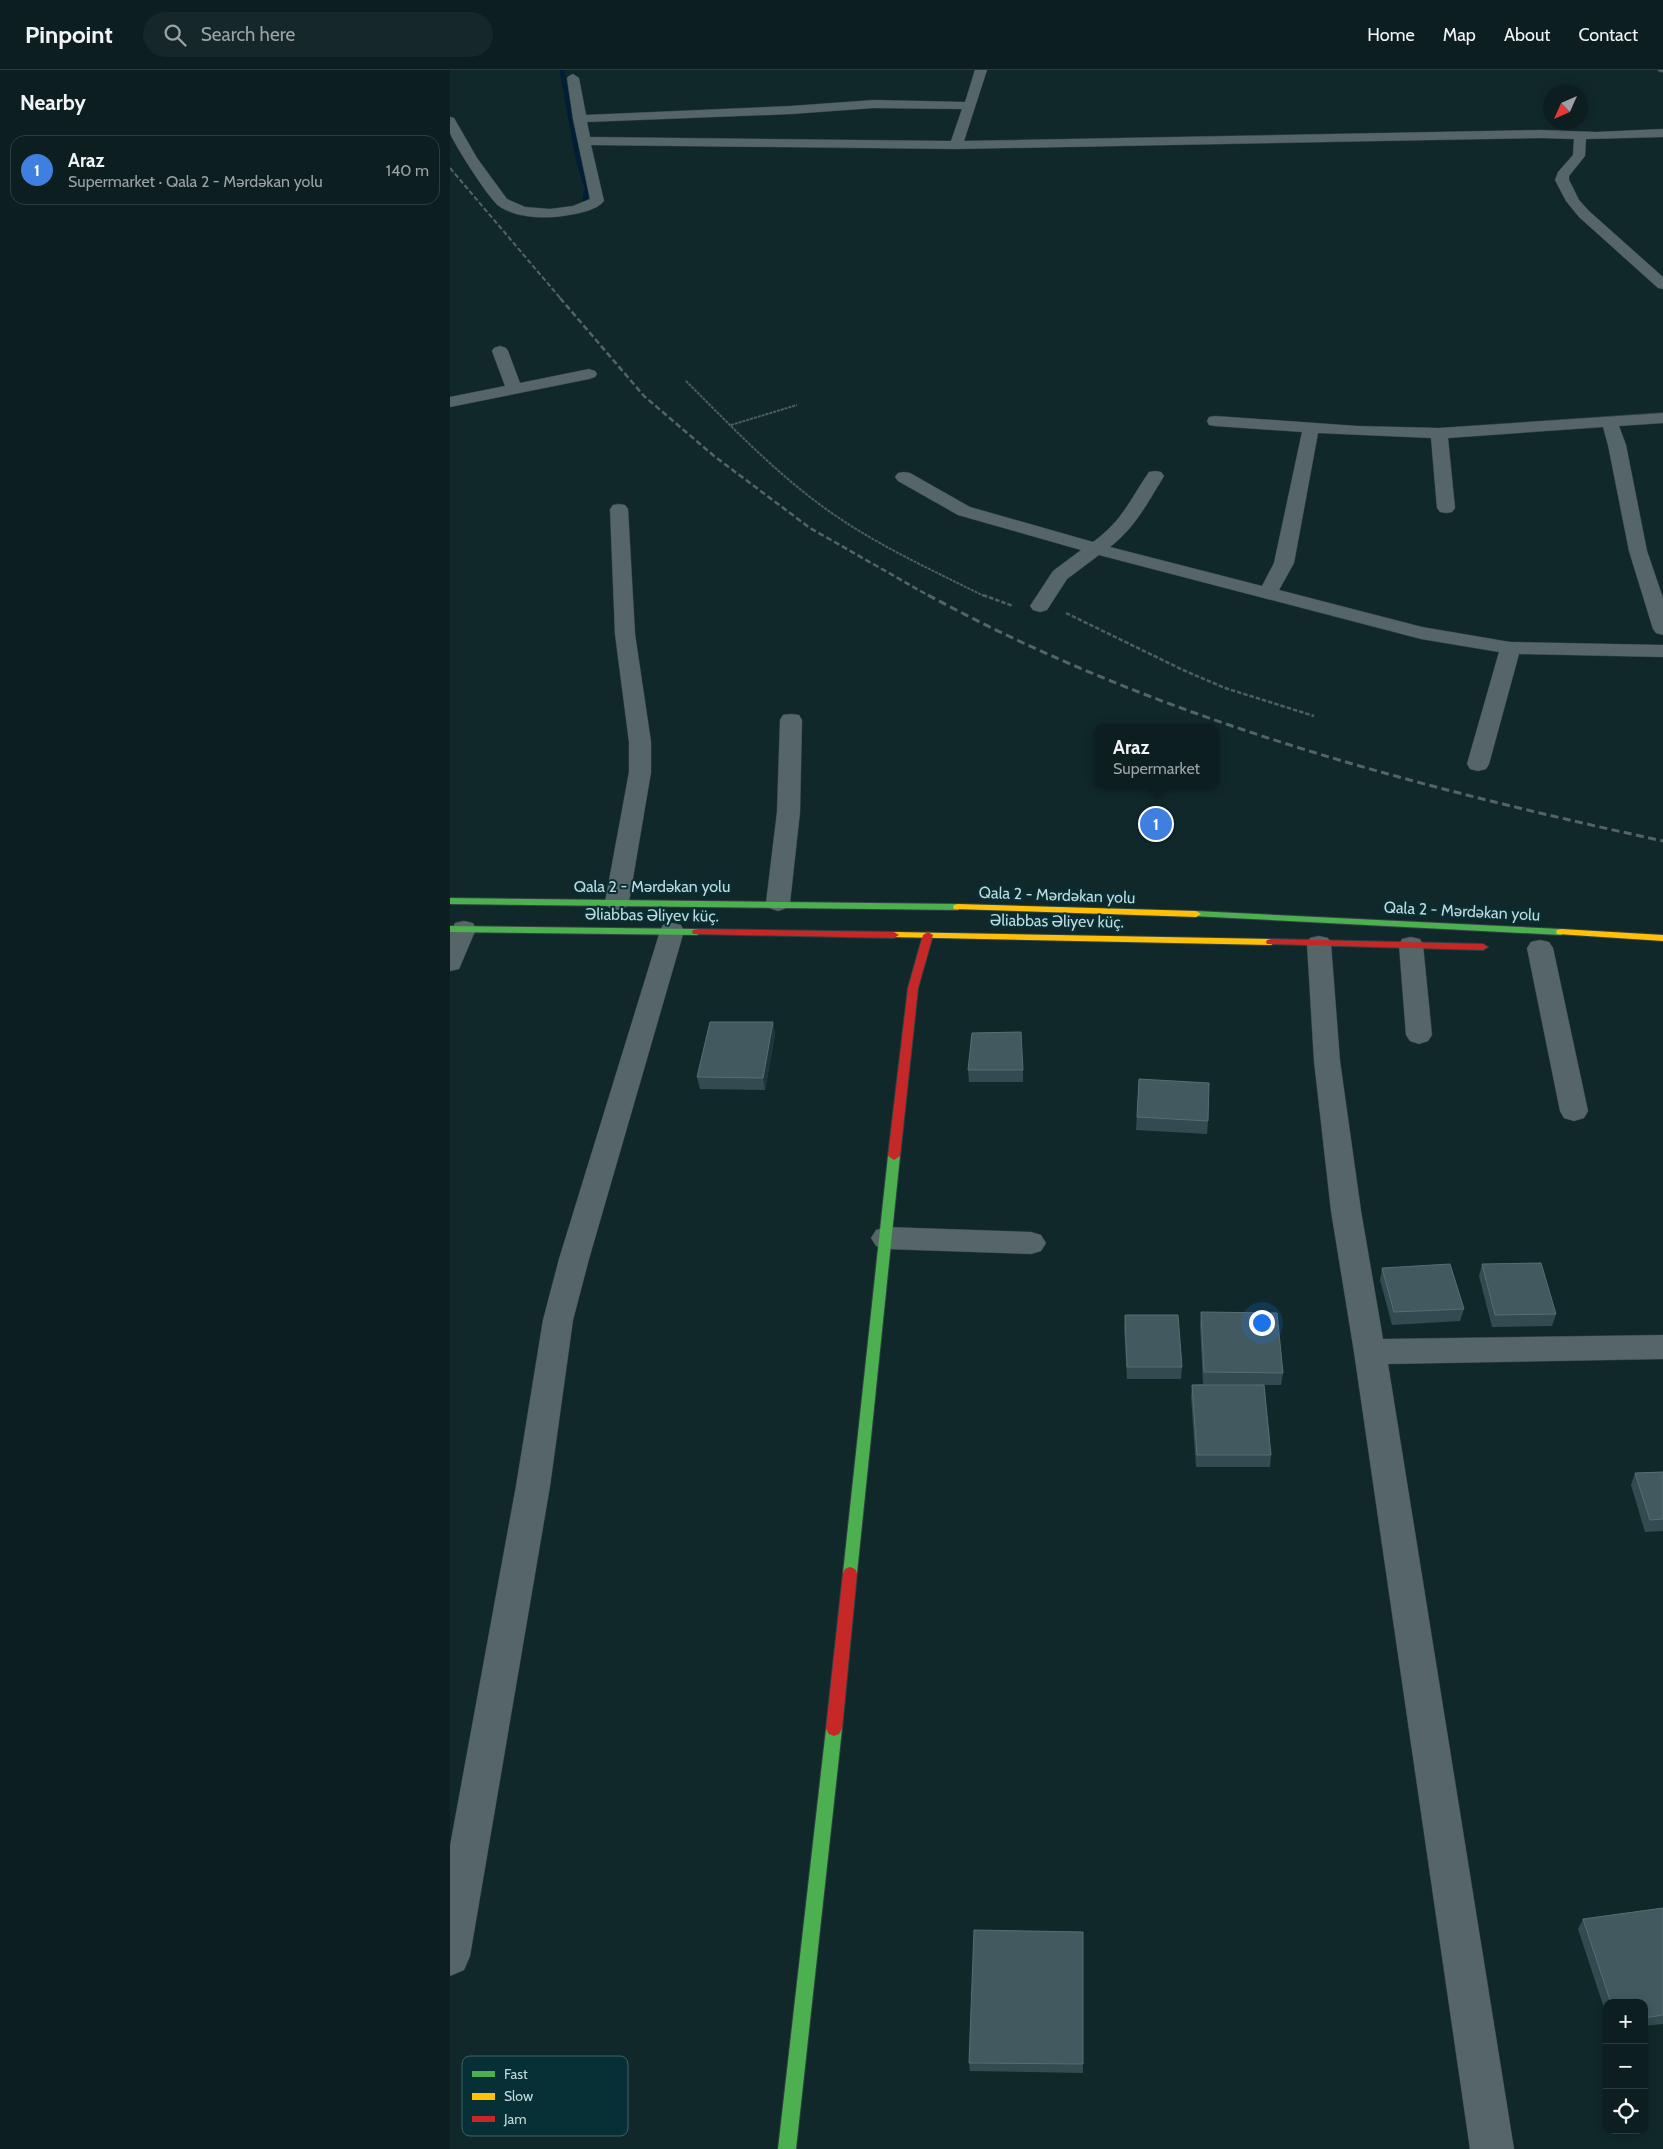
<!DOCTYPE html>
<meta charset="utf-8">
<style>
body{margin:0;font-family:Cabin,sans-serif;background:#162729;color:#f1f3f6}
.controls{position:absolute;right:15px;bottom:15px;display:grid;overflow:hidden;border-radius:10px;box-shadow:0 2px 8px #0003}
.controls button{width:45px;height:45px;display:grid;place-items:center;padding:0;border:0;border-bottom:1px solid #2d3c3e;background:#0d1e20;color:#f1f3f6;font:25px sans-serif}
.compass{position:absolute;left:1093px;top:15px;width:45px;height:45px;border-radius:50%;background:#0d1e20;box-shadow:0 2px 8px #0003;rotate:225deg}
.you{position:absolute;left:811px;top:1252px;width:18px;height:18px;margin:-12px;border:4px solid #fff;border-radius:50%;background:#1a73e8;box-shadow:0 0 0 8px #1a73e833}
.badge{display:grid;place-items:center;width:32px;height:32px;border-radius:50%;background:#8c9099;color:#fff;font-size:16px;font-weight:700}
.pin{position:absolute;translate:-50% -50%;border:2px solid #fff;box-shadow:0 1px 5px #0006}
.popup{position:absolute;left:644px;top:654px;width:125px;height:65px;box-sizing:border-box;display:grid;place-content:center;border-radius:10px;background:#0d1e20;filter:drop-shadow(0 1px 4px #0005);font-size:16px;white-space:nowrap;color:#9aa2a5}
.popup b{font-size:19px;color:#f1f3f6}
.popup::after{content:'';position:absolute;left:50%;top:100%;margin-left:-10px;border:10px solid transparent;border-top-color:#0d1e20}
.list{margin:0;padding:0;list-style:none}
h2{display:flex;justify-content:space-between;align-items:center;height:65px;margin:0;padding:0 20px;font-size:21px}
h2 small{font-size:16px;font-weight:400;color:#9aa2a5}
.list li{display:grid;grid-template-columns:32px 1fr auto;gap:15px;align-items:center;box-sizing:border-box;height:70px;margin:0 10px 10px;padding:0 10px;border:1px solid #2d3c3e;border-radius:15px}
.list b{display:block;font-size:19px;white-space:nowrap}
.list p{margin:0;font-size:16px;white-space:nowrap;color:#9aa2a5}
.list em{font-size:16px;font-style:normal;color:#9aa2a5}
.icon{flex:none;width:28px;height:28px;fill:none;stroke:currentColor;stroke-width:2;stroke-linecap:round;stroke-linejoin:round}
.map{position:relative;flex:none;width:1213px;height:2079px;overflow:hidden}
header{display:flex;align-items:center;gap:30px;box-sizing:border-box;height:70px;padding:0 25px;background:#0d1e20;border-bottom:1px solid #2d3c3e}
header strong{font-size:24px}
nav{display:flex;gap:28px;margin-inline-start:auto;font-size:18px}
.search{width:350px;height:45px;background:#162729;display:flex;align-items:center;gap:12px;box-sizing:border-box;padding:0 18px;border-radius:28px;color:#9aa2a5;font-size:19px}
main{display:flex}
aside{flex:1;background:#0d1e20}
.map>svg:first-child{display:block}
</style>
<header>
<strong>Pinpoint</strong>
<div class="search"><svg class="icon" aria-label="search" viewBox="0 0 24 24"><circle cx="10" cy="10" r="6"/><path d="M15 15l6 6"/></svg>Search here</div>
<nav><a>Home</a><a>Map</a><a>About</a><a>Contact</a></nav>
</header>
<main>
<aside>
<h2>Nearby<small></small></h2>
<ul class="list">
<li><span class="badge" style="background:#3f7fe0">1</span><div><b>Araz</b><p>Supermarket · Qala 2 - Mərdəkan yolu</p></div><em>140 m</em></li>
</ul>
</aside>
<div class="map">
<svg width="1213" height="2079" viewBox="0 0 1213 2079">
<rect width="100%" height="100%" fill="#11282b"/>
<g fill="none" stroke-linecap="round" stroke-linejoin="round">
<polyline stroke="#021d36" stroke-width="5" points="112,0 128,89 137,118 135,130"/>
<defs>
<polygon id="lane" points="1208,0 1213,0 1213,2 1209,1"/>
<g id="street">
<path d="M525 0H537L514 71 1091 60 1146 62 1213 59V67L1136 69 1135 86 1119 106V110L1129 130 1139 141 1213 207V219L1208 218 1129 147 1116 131 1105 110 1108 102 1123 85 1124 69 1091 68 507 79 141 75 154 131C147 140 130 143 119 145 98 149 67 149 49 136 39 129 4 74 0 63 0 58 0 52 0 47L4 48 27 88 57 129 75 137 100 139 123 136 140 129 123 49 117 8 119 6 123 4 129 8 136 45 341 36 424 30 515 32ZM424 38 512 39 501 71 140 67 137 52 341 44Z"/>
<polygon points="50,276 56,278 58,281 70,313 139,299 145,301 147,304 145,307 139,309 0,337 0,327 55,316 42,281 44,278"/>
<path d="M1213 343V353L1169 356 1176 375 1197 481 1213 528V565L1206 563 1203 559 1179 481 1158 375 1153 357 998 368 1005 438 1002 442 996 443 990 442 987 438 981 368 868 363 844 493 829 520 972 557 1060 572 1213 575V587L1069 584 1039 694 1036 699 1028 701 1020 699 1017 694 1049 582 971 569 649 485 617 509 597 540 590 542 583 540 580 536 603 501 631 480 508 445 448 411 445 407 448 403 454 402 460 403 520 437 643 472C673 450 679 431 699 402L705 401 711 402 714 406C698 432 685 458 660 477L812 516 824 493 852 362 765 356 759 355 757 351 759 347 765 346 907 356 989 358Z"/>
<polygon points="169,434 175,435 178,439 185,564 201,672 201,702 179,832 176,837 167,840 158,837 155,832 179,702 179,672 165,564 160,439 163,435"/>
<polygon points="341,644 349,645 352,650 350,742 340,833 337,838 328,841 319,838 316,833 327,742 330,650 333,645"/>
<polygon points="14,851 23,853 26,859 9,899 0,901 0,863 5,853"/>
<polygon points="222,853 231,855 234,861 139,1189 123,1250 100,1416 20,1886 14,1900 0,1906 0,1776 66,1416 93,1250 109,1189 210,861 213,855"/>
<polygon points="869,866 878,868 881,874 890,991 911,1141 933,1269 1213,1265 1213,1289 938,1294 1064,2079 1020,2079 904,1282 881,1141 864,991 857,874 860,868"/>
<polygon points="961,867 970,869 973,875 982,965 978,971 969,974 960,971 956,965 949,875 952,869"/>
<polygon points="1090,870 1099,872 1103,878 1138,1041 1134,1048 1124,1051 1114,1048 1110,1041 1077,878 1081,872"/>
<polygon points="436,1157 581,1162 591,1165 596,1173 591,1181 581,1184 436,1179 426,1176 421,1168 426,1160"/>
</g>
<g id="fast">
<polygon points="0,828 508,834 513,837 508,840 0,834"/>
<polygon points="746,841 1111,859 1116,862 1111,865 742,846 741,844"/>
<polygon points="0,856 247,859 252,862 247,865 0,862"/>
<polygon points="444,1082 450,1086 407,1503 405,1507 400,1509 395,1507 393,1503 438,1086"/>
<polygon points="384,1652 389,1654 392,1659 346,2079 328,2079 376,1659 379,1654"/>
</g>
<g id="slow">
<polygon points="508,834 746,841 751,844 746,847 504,839 503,837 504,835"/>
<polygon points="1111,859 1213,865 1213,871 1107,864 1106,862 1107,860"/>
<polygon points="444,862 821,869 826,872 821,875 440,867 439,865 440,863"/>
</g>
<g id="jam">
<polygon points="247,859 444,862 449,865 444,868 243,864 242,862 243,860"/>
<polygon points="478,862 483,865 468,918 450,1086 444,1090 438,1086 458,918 473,865"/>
<polygon points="821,869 1033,874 1038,877 1033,880 817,874 816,872 817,870"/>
<polygon points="400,1497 405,1499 407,1503 392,1659 389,1664 384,1666 379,1664 376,1659 393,1503 395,1499"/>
</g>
</defs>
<use href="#lane" stroke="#314143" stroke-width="2"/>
<use href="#street" stroke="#314143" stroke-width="1"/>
<use href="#fast" stroke="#314143" stroke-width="2"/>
<use href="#slow" stroke="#314143" stroke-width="2"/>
<use href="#jam" stroke="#314143" stroke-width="2"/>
<g stroke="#4d5e60" stroke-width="2" stroke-dasharray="3 1" stroke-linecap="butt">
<path d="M236 311C284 359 332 410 389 448 435 479 486 502 536 527"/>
<polyline points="281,355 347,335"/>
</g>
<g stroke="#4d5e60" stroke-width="2.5" stroke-dasharray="4.5 2" stroke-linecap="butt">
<polyline points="533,525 563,536"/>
<polyline points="616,543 733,600 775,618 864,646"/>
</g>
<use href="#lane" fill="#566568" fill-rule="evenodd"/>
<use href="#street" fill="#566568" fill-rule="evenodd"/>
<use href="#fast" fill="#4caf50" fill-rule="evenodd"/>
<use href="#slow" fill="#ffc107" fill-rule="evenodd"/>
<use href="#jam" fill="#c62828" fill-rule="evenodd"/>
<polyline stroke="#546466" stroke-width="2" stroke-dasharray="5 2.5" stroke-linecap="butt" points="0,98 111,229"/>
<polyline stroke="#546466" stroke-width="2.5" stroke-dasharray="6 3" stroke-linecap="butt" points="110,228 194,326 264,386 360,458 481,527"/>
<path stroke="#546466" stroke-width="3" stroke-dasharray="8 4.5" stroke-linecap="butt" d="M478 525C706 649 961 716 1213 771"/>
</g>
<g fill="#324b50">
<polygon points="323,952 325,965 315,1020 250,1019 247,1007"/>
<polygon points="518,1000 573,1000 573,1012 519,1012"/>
<polygon points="689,1009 758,1051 757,1064 686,1060"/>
<polygon points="1032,1194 1106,1244 1102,1256 1042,1257 1029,1206"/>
<polygon points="932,1198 1014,1239 1010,1251 942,1255 930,1210"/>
<polygon points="751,1242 833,1303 831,1315 814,1315 821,1385 820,1397 746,1397 741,1327 742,1315 753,1314 750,1254"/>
<polygon points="675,1245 732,1297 731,1309 677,1309 674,1257"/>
<polygon points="1213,1402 1213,1461 1195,1462 1181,1415 1185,1403"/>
<polygon points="1213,1838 1213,1954 1194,1956 1194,1933 1157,1933 1157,1947 1128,1859 1133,1849"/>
<polygon points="519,1993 633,1994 633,2003 520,2001"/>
</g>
<polygon fill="#1e363b" points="323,952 325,965 315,1020 313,1008"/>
<g fill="#425a5f" stroke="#566e73">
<polygon points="260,952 323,952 313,1008 247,1007"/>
<polygon points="571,962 573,1000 518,1000 522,963"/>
<polygon points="689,1009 759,1013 758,1051 687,1047"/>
<polygon points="1091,1193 1106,1244 1045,1245 1032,1194"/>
<polygon points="1000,1194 1014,1239 944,1242 932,1198"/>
<polygon points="751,1242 827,1243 833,1303 754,1302"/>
<polygon points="675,1245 728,1245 732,1297 677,1297"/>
<polygon points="742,1315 814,1315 821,1385 747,1385"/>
<polygon points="1213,1402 1213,1449 1200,1450 1185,1403"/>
<polygon points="1213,1838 1213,1945 1194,1948 1194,1933 1161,1933 1133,1849"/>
<polygon points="524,1860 633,1862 633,1994 519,1993"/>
</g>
<g text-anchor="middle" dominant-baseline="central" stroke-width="4" stroke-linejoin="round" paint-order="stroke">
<g font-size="16" fill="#c3d8db" stroke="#063036">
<text x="202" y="816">Qala 2 - Mərdəkan yolu</text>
<text transform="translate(607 825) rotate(2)">Qala 2 - Mərdəkan yolu</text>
<text transform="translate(1012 841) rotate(3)">Qala 2 - Mərdəkan yolu</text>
<text transform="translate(202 845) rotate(1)">Əliabbas Əliyev küç.</text>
<text transform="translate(607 851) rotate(1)">Əliabbas Əliyev küç.</text>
</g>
</g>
<rect x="12" y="1986" width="166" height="80" rx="8" fill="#063036" stroke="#3f6268" stroke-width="1"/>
<rect x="22" y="2001" width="23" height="6" fill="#4caf50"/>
<rect x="22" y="2023" width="23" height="7" fill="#ffc107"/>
<rect x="22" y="2046" width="23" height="6" fill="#c62828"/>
<g font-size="14" fill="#c3d8db">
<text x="54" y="2009">Fast</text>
<text x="54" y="2031">Slow</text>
<text x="54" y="2054">Jam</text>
</g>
</svg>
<div class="controls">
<button>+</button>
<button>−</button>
<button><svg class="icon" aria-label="locate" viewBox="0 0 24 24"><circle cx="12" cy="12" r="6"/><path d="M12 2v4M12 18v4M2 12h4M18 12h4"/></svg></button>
</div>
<svg class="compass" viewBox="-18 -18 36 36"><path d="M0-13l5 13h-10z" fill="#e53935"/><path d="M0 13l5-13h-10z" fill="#9aa2a5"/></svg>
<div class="you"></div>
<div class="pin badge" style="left:706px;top:754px;background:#3f7fe0">1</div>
<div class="popup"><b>Araz</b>Supermarket</div>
</div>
</main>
